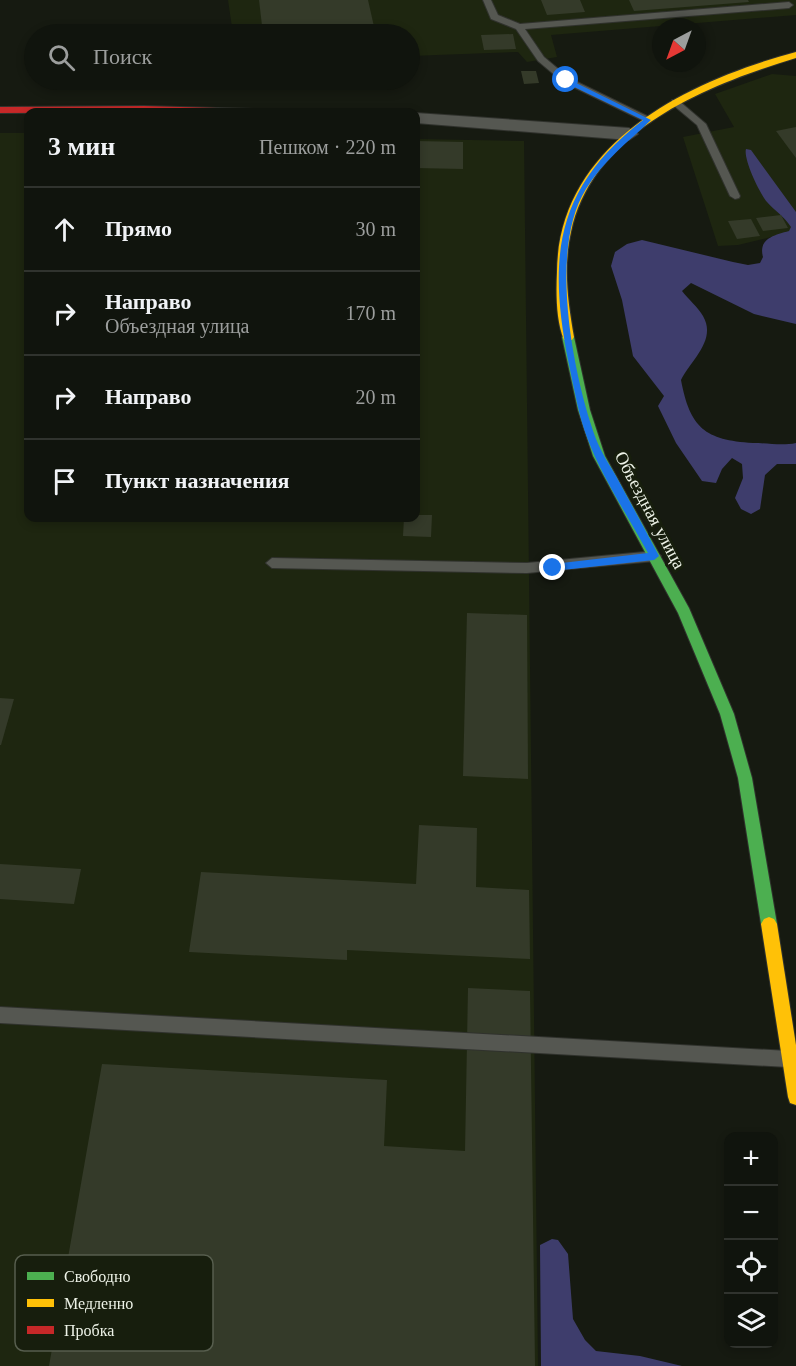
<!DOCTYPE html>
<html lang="ru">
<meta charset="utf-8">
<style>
body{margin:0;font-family:"Times New Roman",serif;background:#1e211b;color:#f1f3f6}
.controls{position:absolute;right:18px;bottom:18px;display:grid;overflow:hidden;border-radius:12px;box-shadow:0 3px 9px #0003}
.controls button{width:54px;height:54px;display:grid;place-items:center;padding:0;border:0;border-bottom:2px solid #30332e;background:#10140d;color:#f1f3f6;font:30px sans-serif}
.compass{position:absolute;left:652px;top:18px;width:54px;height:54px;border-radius:50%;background:#10140d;box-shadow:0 3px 9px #0003;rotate:221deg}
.stop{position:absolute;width:18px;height:18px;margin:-14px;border:4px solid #1a73e8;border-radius:50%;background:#fff}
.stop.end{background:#1a73e8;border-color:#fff;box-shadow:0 2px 6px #0008}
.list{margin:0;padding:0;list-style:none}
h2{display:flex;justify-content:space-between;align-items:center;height:78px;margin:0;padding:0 24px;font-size:26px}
h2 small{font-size:20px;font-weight:400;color:#9c9e9d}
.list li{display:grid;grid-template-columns:39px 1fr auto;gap:18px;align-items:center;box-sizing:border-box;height:84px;padding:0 24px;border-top:2px solid #30332e}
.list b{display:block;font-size:22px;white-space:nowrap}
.list p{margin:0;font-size:20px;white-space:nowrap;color:#9c9e9d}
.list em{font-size:20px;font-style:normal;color:#9c9e9d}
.icon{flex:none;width:33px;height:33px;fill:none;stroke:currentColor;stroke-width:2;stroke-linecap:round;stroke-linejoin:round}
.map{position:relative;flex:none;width:796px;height:1366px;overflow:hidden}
.search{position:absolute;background:#10140d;box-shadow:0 3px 9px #0003;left:24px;top:24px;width:396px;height:66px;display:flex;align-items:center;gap:15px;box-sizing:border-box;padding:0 21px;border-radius:33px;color:#9c9e9d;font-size:22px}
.panel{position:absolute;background:#10140d;box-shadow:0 3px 9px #0003;left:24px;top:108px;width:396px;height:414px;border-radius:12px}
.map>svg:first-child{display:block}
</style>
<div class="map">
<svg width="796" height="1366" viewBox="0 0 796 1366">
<rect width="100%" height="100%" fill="#161a11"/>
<g fill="#1e2610">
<polygon points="228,0 796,0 796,15 551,35 557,57 527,62 518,52 410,56 410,34 233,34"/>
<polygon points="772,74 796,76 796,231 738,245 718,246 683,137 734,127 715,94"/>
<polygon points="0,133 28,133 28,518 416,518 416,139 524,141 538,1366 0,1366"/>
</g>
<g fill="#3e3d6c">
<path d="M746 149 751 150 796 212V324L754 314 691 283 682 291C688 299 698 307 703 316 717 340 691 360 681 380 690 428 705 440 753 443 768 443 782 446 796 443V464H777L765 475 760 509 751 514 741 509 735 498 743 478 742 464 732 458 722 469 716 483 702 481 676 443 658 406 664 396 633 356 622 300 611 266 615 252 627 244 642 240 733 262 748 265 760 263 763 257C758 239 774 235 789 231L791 227C784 216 775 211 767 202 760 194 743 159 746 149Z"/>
<polygon points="552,1239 558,1240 568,1254 573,1319 585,1340 596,1351 640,1356 682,1366 541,1366 540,1245"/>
</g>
<g fill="#343a29">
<polygon points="259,0 368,0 375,31 263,34"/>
<polygon points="541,0 580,0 585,12 547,15"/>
<polygon points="629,0 748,0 749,2 634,11"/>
<polygon points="513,34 516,49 484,50 481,35"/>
<polygon points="521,71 536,71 539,83 524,84"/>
<polygon points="796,127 796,158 776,131"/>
<polygon points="416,141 463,142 463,169 416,168"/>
<polygon points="781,215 788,228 763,231 756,218"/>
<polygon points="751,219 760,236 737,239 728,221"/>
<polygon points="416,515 432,515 431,537 403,536 404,518 416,518"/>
<polygon points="467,613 527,615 528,779 463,776"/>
<polygon points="0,698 14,699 1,745 0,745"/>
<polygon points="419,825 477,828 476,887 529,890 530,959 347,950 347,960 189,952 201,872 416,884"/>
<polygon points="0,864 81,869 74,904 0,899"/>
<polygon points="468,988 530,991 535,1366 49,1366 102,1064 387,1080 384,1146 465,1151"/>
</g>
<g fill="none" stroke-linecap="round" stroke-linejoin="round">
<defs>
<g id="lane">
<polygon points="483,0 491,0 498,15 520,24 789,2 793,5 789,8 525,29 544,57 569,78 651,118 651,122 648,123 563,82 538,61 516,29 491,19"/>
<polygon points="672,100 678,100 706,124 740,196 739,198 735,199 730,196 697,125 672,104"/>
<polygon points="655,551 661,556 655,561 527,573 272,568 266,563 272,558 527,563"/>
<polygon points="0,1007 788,1051 794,1053 796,1059 794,1065 788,1067 0,1023"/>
</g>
<polygon id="street" points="416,113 629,128 638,134 629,140 416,123"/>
<polygon id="fast" points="568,333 574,337 590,410 605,456 689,608 734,714 752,778 777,924 774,929 769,931 764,929 761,924 738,778 720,714 678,613 593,456 578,410 562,337"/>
<g id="slow">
<path d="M796 52V58C707 85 593 130 571 232 563 267 568 303 574 337L572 340H564C556 321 556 293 557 272 558 143 688 81 796 52Z"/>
<polygon points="769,917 774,919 777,924 796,1045 796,1105 790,1103 788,1097 761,924 764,919"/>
</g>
<polygon id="jam" points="144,106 254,109 259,112 0,113 0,107"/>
</defs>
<use href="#lane" stroke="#30322d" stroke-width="2"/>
<use href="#street" stroke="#30322d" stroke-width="2"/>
<use href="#fast" stroke="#30322d" stroke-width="2"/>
<use href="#slow" stroke="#30322d" stroke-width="2"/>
<use href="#jam" stroke="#30322d" stroke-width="2"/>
<use href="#lane" fill="#555751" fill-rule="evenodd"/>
<use href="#street" fill="#555751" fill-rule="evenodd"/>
<use href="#fast" fill="#4caf50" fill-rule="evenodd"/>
<use href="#slow" fill="#ffc107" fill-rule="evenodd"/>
<use href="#jam" fill="#c62828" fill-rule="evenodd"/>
</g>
<path fill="#1a73e8" d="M566 78 651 120C628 142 603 161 586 189 548 249 573 376 596 439 601 452 609 464 616 476 630 502 645 529 659 556L654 560 553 571 548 568 553 564 648 553C629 518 602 477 588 440 578 415 574 387 568 360 548 257 555 188 643 120L564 82Z"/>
<g text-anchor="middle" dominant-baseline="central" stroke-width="6" stroke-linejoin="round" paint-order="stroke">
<g font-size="18" fill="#edf2e7" stroke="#171e0d">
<text transform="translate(650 510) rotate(62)">Объездная улица</text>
</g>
</g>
<rect x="15" y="1255" width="198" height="96" rx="9" fill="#171e0d" stroke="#575e4e" stroke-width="1.5"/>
<rect x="27" y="1272" width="27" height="8" fill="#4caf50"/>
<rect x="27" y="1299" width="27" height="8" fill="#ffc107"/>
<rect x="27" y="1326" width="27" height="8" fill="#c62828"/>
<g font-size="16" fill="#edf2e7">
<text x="64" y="1282">Свободно</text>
<text x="64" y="1309">Медленно</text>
<text x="64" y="1336">Пробка</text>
</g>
</svg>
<div class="controls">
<button>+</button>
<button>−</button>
<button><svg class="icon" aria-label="locate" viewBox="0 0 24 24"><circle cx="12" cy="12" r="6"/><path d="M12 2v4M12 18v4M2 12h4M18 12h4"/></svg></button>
<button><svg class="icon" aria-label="layers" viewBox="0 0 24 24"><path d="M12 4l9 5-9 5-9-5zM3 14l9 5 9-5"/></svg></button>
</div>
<svg class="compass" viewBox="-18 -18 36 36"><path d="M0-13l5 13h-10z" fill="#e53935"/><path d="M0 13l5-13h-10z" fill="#9c9e9d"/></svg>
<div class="stop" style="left:566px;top:80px"></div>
<div class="stop end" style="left:553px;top:568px"></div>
<div class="search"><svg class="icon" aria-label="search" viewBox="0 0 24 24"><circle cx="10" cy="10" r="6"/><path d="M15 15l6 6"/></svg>Поиск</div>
<section class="panel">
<h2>3 мин<small>Пешком · 220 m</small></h2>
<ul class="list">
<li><svg class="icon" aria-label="ahead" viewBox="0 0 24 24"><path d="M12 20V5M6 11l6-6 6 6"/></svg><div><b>Прямо</b></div><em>30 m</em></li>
<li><svg class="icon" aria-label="right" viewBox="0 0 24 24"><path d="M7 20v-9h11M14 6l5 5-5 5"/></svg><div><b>Направо</b><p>Объездная улица</p></div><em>170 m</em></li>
<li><svg class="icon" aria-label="right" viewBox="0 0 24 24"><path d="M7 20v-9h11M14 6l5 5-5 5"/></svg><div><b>Направо</b></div><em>20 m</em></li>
<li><svg class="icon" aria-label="arrive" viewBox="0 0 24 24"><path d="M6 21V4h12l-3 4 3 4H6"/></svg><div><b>Пункт назначения</b></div></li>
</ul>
</section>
</div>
